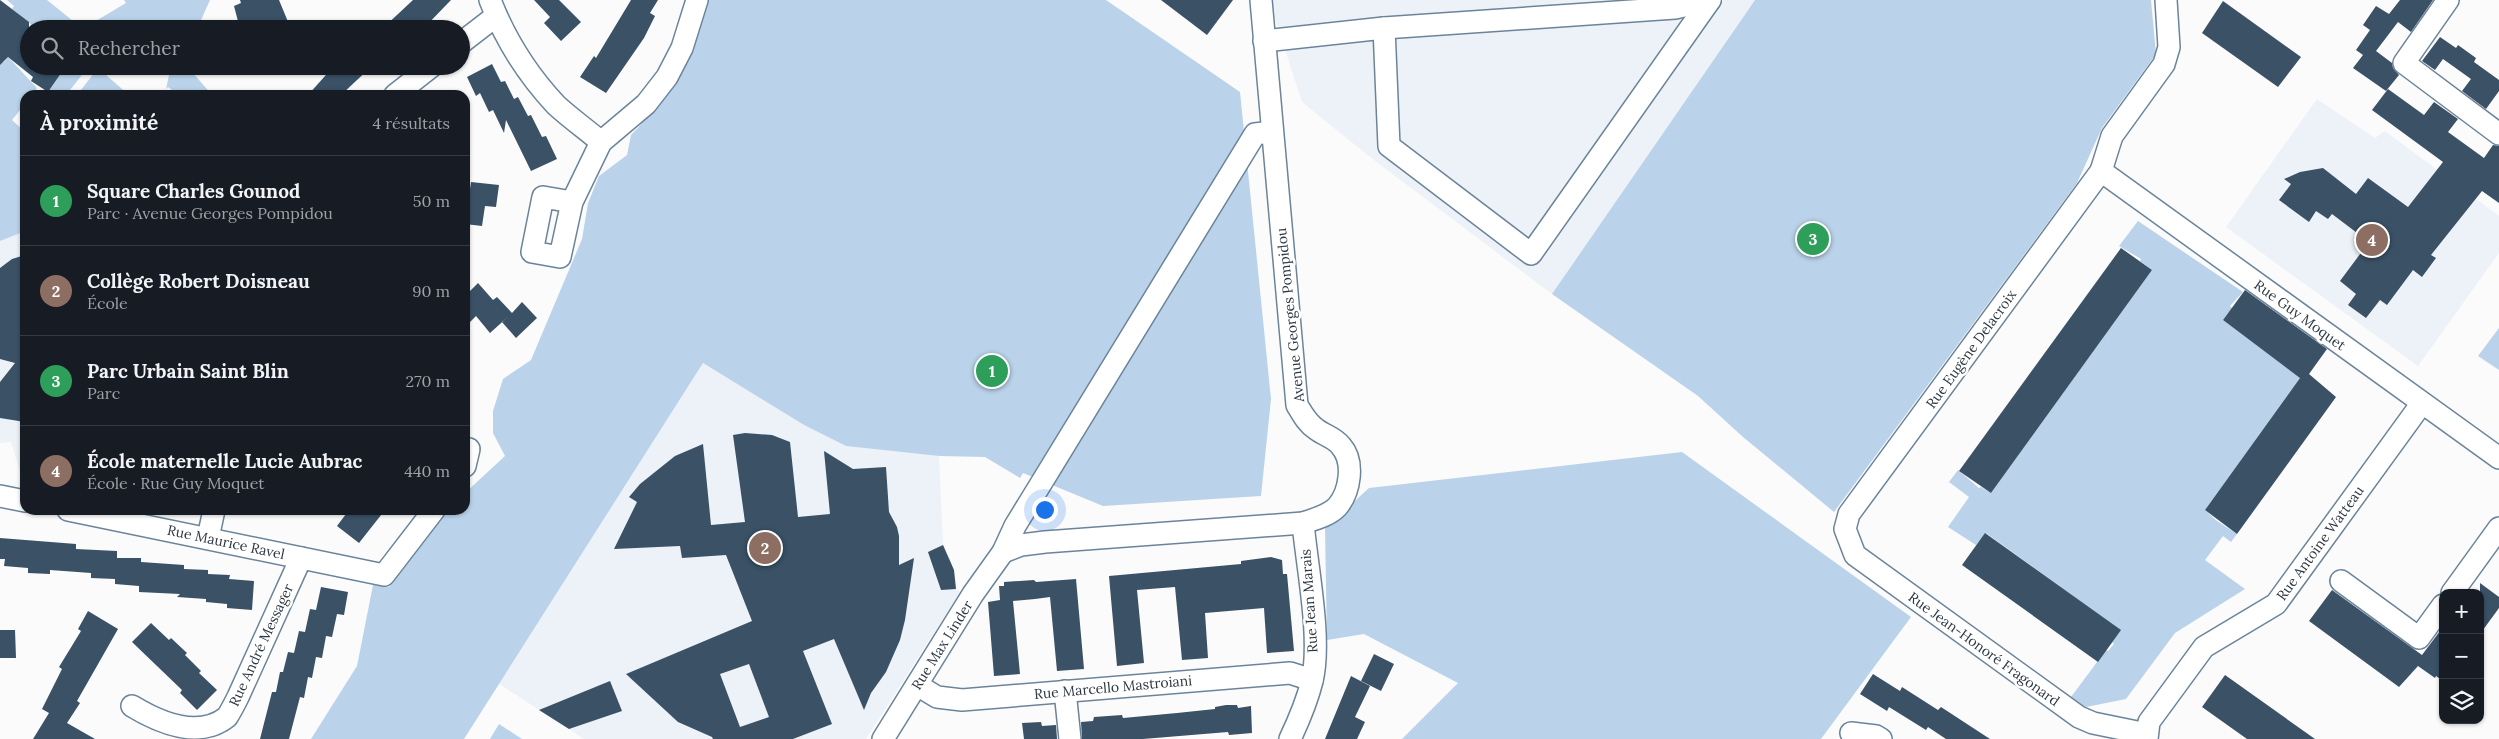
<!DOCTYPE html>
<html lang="fr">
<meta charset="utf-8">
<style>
body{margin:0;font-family:Lora,serif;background:#242831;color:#f1f3f6}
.controls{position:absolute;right:15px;bottom:15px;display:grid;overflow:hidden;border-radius:10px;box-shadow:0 1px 4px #0004}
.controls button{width:45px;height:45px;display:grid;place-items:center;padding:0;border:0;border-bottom:1px solid #363941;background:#171b24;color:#f1f3f6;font:25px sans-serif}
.you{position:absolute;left:1044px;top:509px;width:18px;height:18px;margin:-12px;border:4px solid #fff;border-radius:50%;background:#1a73e8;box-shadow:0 0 0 8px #1a73e833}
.badge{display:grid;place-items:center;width:32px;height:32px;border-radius:50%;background:#7c3aed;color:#fff;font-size:16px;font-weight:700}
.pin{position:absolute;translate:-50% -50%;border:2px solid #fff;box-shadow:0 1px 5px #0006}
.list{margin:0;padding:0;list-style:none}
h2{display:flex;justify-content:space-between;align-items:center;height:65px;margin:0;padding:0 20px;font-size:21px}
h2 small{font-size:16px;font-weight:400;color:#9ea1a6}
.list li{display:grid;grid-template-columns:32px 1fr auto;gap:15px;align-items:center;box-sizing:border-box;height:90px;padding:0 20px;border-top:1px solid #363941}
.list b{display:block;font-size:19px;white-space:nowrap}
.list p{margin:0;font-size:16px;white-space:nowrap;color:#9ea1a6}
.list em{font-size:16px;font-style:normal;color:#9ea1a6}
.icon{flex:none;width:28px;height:28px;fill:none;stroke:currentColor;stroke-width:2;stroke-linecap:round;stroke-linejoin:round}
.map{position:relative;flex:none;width:2499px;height:739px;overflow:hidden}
.search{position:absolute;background:#171b24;box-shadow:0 1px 4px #0004;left:20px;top:20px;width:450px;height:55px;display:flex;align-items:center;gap:12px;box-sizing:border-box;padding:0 18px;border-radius:28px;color:#9ea1a6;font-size:19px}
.panel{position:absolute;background:#171b24;box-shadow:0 1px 4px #0004;left:20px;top:90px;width:450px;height:425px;border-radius:15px}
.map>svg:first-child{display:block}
</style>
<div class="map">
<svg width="2499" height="739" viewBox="0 0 2499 739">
<rect width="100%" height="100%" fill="#fbfbfb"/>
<g fill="#ecf2f8">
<polygon points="1273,0 1755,0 1552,294 1366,154 1302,102 1275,19"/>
<polygon points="2317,99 2375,138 2385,131 2499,216 2499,253 2418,366 2226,227"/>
<polygon points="23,231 25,469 20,471 11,442 0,443 0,241"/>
<polygon points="703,363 804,425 846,446 939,456 943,544 954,570 956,589 960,592 866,739 584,739 499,684"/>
</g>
<g fill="#bad3ea">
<polygon points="7,0 47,0 83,29 37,29 12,9 14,6"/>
<polygon points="124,0 210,0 197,29 94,29 89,25 126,3"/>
<polygon points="708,0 1106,0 1240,92 1271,399 1261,496 1103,506 1023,473 1020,478 985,457 939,456 846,446 804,425 703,363 464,739 311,739 357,666 373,585 389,587 437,518 446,510 465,510 465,493 505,456 493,433 493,411 503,379 531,360 582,239 588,203 599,176 627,155 631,135 647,118 681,68 704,16"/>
<polygon points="1755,0 2151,0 2156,54 2102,128 2077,183 1834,512 1743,437 1698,396 1552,294"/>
<polygon points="8,57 37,88 32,95 25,95 25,104 12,120 25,132 25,236 23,232 0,241 0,60 4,62"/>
<polygon points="66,66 89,66 66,95 46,95"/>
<polygon points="177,66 187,66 212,95 191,95 186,91 176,93 168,87 166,89 169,75"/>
<polygon points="98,68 129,95 77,95"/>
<polygon points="2138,221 2243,292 2230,306 2232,308 2223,320 2288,369 2303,374 2205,510 2217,521 2237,534 2231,542 2223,536 2205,560 2245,589 2175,633 2126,699 2086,707 2071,697 2106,650 2108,651 2114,644 2112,642 2120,630 1986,533 1976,545 1948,527 1969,497 1949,482 1958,470 1979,488 1981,487 1991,493 2152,270 2140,261 2141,259 2119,246"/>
<polygon points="2499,328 2499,370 2478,356"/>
<polygon points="1682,452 1911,617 1821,739 1402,739 1458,683 1364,634 1327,640 1325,528 1369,488"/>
<polygon points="499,724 522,739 490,739"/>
</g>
<g fill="#3a5166" fill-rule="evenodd">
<polygon points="0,0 29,22 29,66 66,66 48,92 31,81 33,77 8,57 0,65"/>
<polygon points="240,0 279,0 291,29 240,29 234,6 241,3"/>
<polygon points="413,0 451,0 423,29 382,29"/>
<polygon points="534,0 559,0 581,22 561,41 544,23 550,17"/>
<polygon points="631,0 658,0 650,13 655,16 644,38 606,93 580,77 594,56 596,58"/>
<polygon points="1161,0 1233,0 1207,35"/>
<polygon points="2400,0 2433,0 2411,32 2398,22 2376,51 2392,63 2393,68 2399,75 2386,91 2353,68 2363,55 2356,50 2370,30 2363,25 2376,6 2389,14"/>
<polygon points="2223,1 2301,57 2278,87 2202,33"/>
<polygon points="2440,37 2456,48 2458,45 2476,58 2474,62 2499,80 2499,91 2486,109 2462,91 2471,79 2443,59 2435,70 2422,61"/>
<polygon points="492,64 501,82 505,81 514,99 518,97 528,116 531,115 542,137 546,136 557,159 531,171 506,120 504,133 493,110 489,112 480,93 476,96 467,77"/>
<polygon points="334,66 372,66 341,95 308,95"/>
<polygon points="2388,89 2424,115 2434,102 2458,119 2448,132 2484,158 2493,145 2499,146 2499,203 2482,191 2431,255 2436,258 2422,277 2413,270 2387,305 2380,300 2366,318 2348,305 2356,294 2340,281 2369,242 2332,214 2328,219 2316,211 2309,222 2279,200 2291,184 2284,179 2300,172 2323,168 2356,194 2368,178 2408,207 2443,162 2372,110"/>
<polygon points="471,182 499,185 496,207 485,206 482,226 465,224 465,203 468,203"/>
<polygon points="2121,248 2152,270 1991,493 1959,471"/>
<polygon points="25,255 25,422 0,418 0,382 15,363 0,359 0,268 12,259"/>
<polygon points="478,283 493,300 497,297 512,313 522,302 537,318 516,338 502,322 511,314 490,333 476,316 465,327 465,296"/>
<polygon points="2245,290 2327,349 2309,374 2336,397 2237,534 2205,510 2300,378 2223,320"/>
<path d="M745 433 772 435 790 442 798 517 830 514 824 451 853 469 886 467 889 512 897 527 899 536V565L914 558 905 620 900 640 886 672 871 693 864 710 834 639 803 651 832 724 793 739H713L712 737 678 722 626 674 752 621 726 555 682 558 680 546 614 549 637 502 629 497 640 484 675 456 703 444 711 525 745 522 733 435ZM749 664 769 717 740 727 720 674Z"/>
<polygon points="349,510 385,510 359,543 337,526"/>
<polygon points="1985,533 2121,630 2098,662 1962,565"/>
<polygon points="0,538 76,544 76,549 117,551 117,558 141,558 141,562 184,565 184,569 208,570 208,574 230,575 229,579 254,581 252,610 227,608 227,604 206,602 206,599 177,597 180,594 139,592 139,586 115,584 115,579 91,578 91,573 50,570 50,574 28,573 28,568 4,566 5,559 0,559"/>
<polygon points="943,545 954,570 956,589 941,590 928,552"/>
<polygon points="1271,557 1282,560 1283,574 1287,574 1294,651 1267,653 1264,608 1205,613 1208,658 1182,660 1175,587 1137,590 1144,663 1117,666 1109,576 1241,564 1241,561"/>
<polygon points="1076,579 1084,669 1057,671 1050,597 1035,599 1013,601 1020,674 994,676 988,602 1000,600 999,586 1004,586 1004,582 1034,580 1036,582"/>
<polygon points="2480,583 2499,597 2499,608 2480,634"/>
<polygon points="321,587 348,592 344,615 337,614 332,637 326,636 322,658 316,657 312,678 308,677 304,698 300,697 289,739 260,739 272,692 276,692 280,672 283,672 288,652 294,653 299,631 305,632 310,609 316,610"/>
<polygon points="2332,590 2422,655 2443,627 2443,681 2436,676 2435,678 2418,666 2399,687 2309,621"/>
<polygon points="88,611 118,629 77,701 80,703 67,723 95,739 33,739 49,713 42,709 62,669 59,667 81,631 78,629"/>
<polygon points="151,623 169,640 171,638 187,653 185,655 201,671 199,673 217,690 197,710 180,693 182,690 132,642"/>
<polygon points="0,630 15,630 16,658 0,658"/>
<polygon points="1374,654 1394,664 1381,691 1361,681"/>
<polygon points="1873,674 1900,691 1902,687 1938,710 1941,707 1990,739 1946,739 1928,727 1926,730 1889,707 1887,711 1860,694"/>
<polygon points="2225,675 2315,739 2247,739 2202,707"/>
<polygon points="1351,676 1370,686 1355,717 1365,722 1357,739 1325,739"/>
<polygon points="610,681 622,711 569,729 539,710"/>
<polygon points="1226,705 1237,705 1238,708 1251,706 1252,733 1229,735 1228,732 1143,739 1082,739 1081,722 1093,721 1094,717 1122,715 1123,718 1177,713 1215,709 1215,707"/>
<polygon points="1041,722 1042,726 1056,725 1057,739 1024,739 1022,723"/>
</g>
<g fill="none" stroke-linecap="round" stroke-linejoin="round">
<defs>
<g id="minor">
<path d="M490 0C505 39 527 74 556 105 570 118 587 130 601 142"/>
<polyline points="2448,0 2404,63 2499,134"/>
<polyline points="1384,28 1389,146 1531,254 1710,0"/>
<polyline points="1264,41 1384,28 1675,8 1710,0"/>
<polyline points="461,43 496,16"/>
<polyline points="395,95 432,66"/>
<polyline points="2101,171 2499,458"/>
<polyline points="572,202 543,197 532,252 560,257 572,202 601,142 646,104 667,77 682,48 697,0"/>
<polyline points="465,466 469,449"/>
<polyline points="0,496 25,501"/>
<polyline points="68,510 384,575 434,510"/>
<polyline points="208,538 214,510"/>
<path d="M1003 552 1021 545 1045 542 1303 523C1315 519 1328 516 1337 507 1350 492 1355 462 1341 446 1334 437 1325 436 1316 429 1307 423 1303 415 1297 405L1261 0"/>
<polyline points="2341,581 2419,638 2443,605"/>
<polyline points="2452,593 2499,528"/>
<polyline points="917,685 937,697 962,700 1290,673 1312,680"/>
<polyline points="1065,691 1070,739"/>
<path d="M132 706C160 723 199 739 227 717 231 711 235 703 238 697L301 558"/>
<polyline points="1851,733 1876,736 1881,739"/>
<polyline points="2147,734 2093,723 2079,717 1855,555 1845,529 1849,514 2101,171 2112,136 2164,64 2169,47 2166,0"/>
<polyline points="883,739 973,594 1003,552 1015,526 1255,134 1272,132"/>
<path d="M1290 739C1299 720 1307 701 1312 681 1322 640 1307 567 1303 523"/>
<polyline points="2147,739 2149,722 2204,647 2276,604 2422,403"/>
</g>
</defs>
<use href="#minor" stroke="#6b849a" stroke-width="24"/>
<use href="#minor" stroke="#fff" stroke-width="21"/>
</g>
<g text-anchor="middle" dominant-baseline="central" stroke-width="5" stroke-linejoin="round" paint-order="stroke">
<g font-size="14" fill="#2e3842" stroke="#fff">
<text transform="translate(1290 315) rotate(-96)">Avenue Georges Pompidou</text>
<text transform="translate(2300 315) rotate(36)">Rue Guy Moquet</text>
<text transform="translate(1971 349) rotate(-54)">Rue Eugène Delacroix</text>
<text transform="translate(226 542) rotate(12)">Rue Maurice Ravel</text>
<text transform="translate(2320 543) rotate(-54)">Rue Antoine Watteau</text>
<text transform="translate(1309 601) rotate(-94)">Rue Jean Marais</text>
<text transform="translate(261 645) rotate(-65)">Rue André Messager</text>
<text transform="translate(942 645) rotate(-58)">Rue Max Linder</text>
<text transform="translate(1984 649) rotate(36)">Rue Jean-Honoré Fragonard</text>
<text transform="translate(1113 687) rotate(-5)">Rue Marcello Mastroiani</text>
</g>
</g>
</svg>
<div class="controls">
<button>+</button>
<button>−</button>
<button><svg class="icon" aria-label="layers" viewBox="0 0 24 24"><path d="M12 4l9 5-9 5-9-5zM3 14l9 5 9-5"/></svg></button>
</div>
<div class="you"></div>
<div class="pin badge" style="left:992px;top:371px;background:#2e9e5b">1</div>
<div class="pin badge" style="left:765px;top:548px;background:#8d6e63">2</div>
<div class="pin badge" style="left:1813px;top:239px;background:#2e9e5b">3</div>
<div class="pin badge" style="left:2372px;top:240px;background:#8d6e63">4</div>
<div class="search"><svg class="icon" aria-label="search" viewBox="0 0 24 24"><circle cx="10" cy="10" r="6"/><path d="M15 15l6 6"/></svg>Rechercher</div>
<section class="panel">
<h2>À proximité<small>4 résultats</small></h2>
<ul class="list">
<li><span class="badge" style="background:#2e9e5b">1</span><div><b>Square Charles Gounod</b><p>Parc · Avenue Georges Pompidou</p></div><em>50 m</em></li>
<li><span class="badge" style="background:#8d6e63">2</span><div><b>Collège Robert Doisneau</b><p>École</p></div><em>90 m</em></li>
<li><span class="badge" style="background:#2e9e5b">3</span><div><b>Parc Urbain Saint Blin</b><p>Parc</p></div><em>270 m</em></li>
<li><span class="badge" style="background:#8d6e63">4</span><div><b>École maternelle Lucie Aubrac</b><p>École · Rue Guy Moquet</p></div><em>440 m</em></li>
</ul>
</section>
</div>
